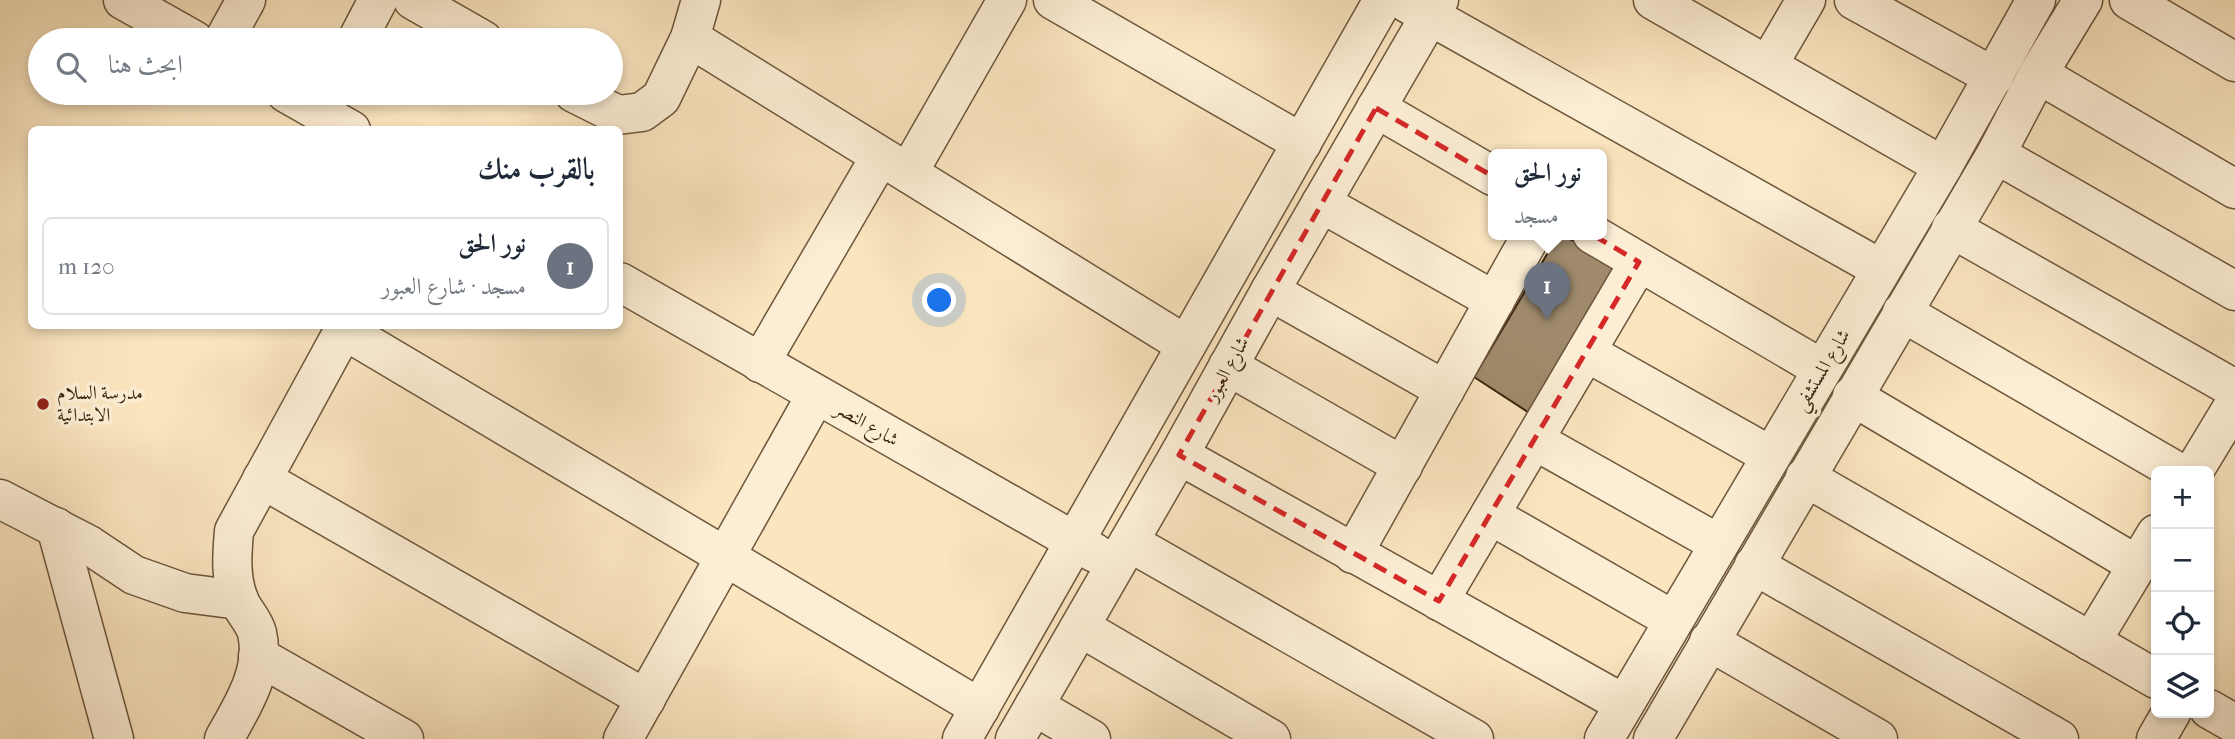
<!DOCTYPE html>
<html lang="ar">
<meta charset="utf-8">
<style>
body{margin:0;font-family:"IM FELL French Canon",Amiri,serif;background:#f6f6f7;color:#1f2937;direction:rtl}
.controls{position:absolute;right:21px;bottom:21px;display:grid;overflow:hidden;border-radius:10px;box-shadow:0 4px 10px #0003}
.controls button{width:63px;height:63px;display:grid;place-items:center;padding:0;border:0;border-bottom:2px solid #e0e1e3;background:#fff;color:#1f2937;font:35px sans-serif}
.you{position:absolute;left:940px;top:301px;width:24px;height:24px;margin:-18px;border:5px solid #fff;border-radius:50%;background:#1a73e8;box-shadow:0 0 0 10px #1a73e833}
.badge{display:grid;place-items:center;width:46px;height:46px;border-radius:50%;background:#db2777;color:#fff;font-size:23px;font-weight:700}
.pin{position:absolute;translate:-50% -58px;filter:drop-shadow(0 2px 4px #0008)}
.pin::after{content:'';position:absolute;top:37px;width:24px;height:21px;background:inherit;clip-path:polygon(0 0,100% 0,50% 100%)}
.popup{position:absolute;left:1488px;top:149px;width:119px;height:91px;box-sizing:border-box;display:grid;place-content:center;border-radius:10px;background:#fff;filter:drop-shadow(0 2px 5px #0005);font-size:23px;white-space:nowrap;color:#747a83}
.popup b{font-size:26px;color:#1f2937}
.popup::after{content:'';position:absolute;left:50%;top:100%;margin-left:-14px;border:14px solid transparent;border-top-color:#fff}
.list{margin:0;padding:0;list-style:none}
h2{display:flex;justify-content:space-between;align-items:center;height:91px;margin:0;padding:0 28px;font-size:30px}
h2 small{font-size:23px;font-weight:400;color:#747a83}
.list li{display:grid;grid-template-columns:46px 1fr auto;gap:21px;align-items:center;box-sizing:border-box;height:98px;margin:0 14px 14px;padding:0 14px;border:2px solid #e0e1e3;border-radius:10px}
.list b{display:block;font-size:26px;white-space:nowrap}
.list p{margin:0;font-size:23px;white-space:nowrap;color:#747a83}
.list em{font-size:23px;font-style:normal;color:#747a83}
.icon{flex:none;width:38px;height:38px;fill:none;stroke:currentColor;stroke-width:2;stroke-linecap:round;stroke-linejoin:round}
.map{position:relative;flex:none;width:2235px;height:739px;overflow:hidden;direction:ltr}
.search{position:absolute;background:#fff;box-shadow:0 4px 10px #0003;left:28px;top:28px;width:595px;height:77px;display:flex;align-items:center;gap:18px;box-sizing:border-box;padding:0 24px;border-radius:38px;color:#747a83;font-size:26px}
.panel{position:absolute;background:#fff;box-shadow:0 4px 10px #0003;left:28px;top:126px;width:595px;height:203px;border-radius:10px;direction:rtl}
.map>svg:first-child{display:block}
</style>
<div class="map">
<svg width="2235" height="739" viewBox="0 0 2235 739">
<rect width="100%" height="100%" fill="#fae5bf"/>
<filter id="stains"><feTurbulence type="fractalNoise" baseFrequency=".00286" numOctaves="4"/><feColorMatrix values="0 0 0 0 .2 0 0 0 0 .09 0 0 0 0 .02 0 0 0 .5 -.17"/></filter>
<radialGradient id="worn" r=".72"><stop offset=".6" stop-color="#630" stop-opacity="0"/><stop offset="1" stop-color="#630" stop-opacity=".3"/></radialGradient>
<polygon fill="#9f8a6b" stroke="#3d2711" stroke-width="2" points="1559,234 1620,263 1531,414 1474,377"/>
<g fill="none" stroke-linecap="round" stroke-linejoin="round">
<defs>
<g id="minor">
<polyline points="123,0 194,40"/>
<polyline points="413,0 483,40"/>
<polyline points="1053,0 1302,143"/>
<polyline points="1653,0 1943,166"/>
<polyline points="1854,0 1994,77"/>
<polyline points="2129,0 2235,62"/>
<polyline points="1407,3 1881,269"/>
<polyline points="690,38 1186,345"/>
<polyline points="224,40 246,0"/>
<polyline points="357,40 378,0"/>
<polyline points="1768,65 1806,0"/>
<polyline points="2038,74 2235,189"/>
<polyline points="286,93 351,130"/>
<polyline points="574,93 618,115 642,112 661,98 690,38 701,0"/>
<polyline points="1376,108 1493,176"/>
<polyline points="1996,154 2235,291"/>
<polyline points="908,173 1007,0"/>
<polyline points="1321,203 1495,301"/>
<polyline points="1951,228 2235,389"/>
<polyline points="1592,234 1822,369"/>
<polyline points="620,282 1095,553"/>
<polyline points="1270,291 1445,390"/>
<polyline points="1902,312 2176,471"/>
<polyline points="344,330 980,708"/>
<polyline points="1586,352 1771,456"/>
<polyline points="760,363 880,157"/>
<polyline points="1228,366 1403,466"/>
<polyline points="1852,396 2137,565"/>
<polyline points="1534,440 1719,544"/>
<polyline points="1179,455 1624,704"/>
<polyline points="2194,471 2235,403"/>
<polyline points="1805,477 2156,679"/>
<polyline points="262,479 646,699"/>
<polyline points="0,499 89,545 134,575 185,593 239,600"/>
<polyline points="1490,515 1673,620"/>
<polyline points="56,527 114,739"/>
<polyline points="1129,542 1474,739"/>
<polyline points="1353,554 1532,234"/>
<polyline points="1754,565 2059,739"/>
<polyline points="1439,601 1639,262"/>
<polyline points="1080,627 1271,739"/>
<polyline points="1709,641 1878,739"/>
<polyline points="2091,642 2156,534"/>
<polyline points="258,656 404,739"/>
<polyline points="1034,706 1091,739"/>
<polyline points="2209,709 2235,724"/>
<path d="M224 739C241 708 266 671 257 633 254 621 243 611 239 600 230 577 232 555 234 531L346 326"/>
<polyline points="623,739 816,395"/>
<polyline points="962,739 1383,0"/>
<polyline points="1015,739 1179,455 1270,291 1439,0"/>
<polyline points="1604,739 1943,166 2036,0"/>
<polyline points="1653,739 1996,154 2038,74 2083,0"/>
<polyline points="2156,739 2171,713"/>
</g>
</defs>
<use href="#minor" stroke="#6c563c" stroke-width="41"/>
<use href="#minor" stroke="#fceed5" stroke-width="38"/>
</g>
<path fill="none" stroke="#d62828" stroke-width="5" stroke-dasharray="14 9" stroke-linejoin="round" d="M1376 108 1639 262 1439 601 1179 455Z"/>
<circle fill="#8f2418" stroke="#fceed5" stroke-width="2.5" cx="43" cy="404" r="7"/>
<g text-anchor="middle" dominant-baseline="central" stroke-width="7" stroke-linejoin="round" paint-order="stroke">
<g font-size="19" fill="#3d2711" stroke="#fceed5">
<text transform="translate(1227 369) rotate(-61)">شارع العبور</text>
<text transform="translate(1822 370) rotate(-59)">شارع المستشفي</text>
<text transform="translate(867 424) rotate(30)">شارع النصر</text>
</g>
<g font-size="19" fill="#3d2711" stroke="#fceed5" text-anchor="start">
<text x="57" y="393">مدرسة السلام<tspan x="57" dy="22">الابتدائية</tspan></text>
</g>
</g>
<rect width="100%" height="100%" filter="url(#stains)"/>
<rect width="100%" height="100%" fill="url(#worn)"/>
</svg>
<div class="controls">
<button>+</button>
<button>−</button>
<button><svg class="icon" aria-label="locate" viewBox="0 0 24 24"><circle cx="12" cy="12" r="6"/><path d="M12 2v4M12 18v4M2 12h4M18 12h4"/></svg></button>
<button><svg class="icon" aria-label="layers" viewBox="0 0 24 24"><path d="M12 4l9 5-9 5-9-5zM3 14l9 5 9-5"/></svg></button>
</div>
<div class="you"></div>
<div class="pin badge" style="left:1547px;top:320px;background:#6b7280">1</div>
<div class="popup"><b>نور الحق</b>مسجد</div>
<div class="search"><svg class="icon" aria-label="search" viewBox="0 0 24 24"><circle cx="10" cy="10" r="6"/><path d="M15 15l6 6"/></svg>ابحث هنا</div>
<section class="panel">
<h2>بالقرب منك<small></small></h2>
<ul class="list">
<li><span class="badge" style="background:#6b7280">1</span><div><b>نور الحق</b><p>مسجد · شارع العبور</p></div><em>120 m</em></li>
</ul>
</section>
</div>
